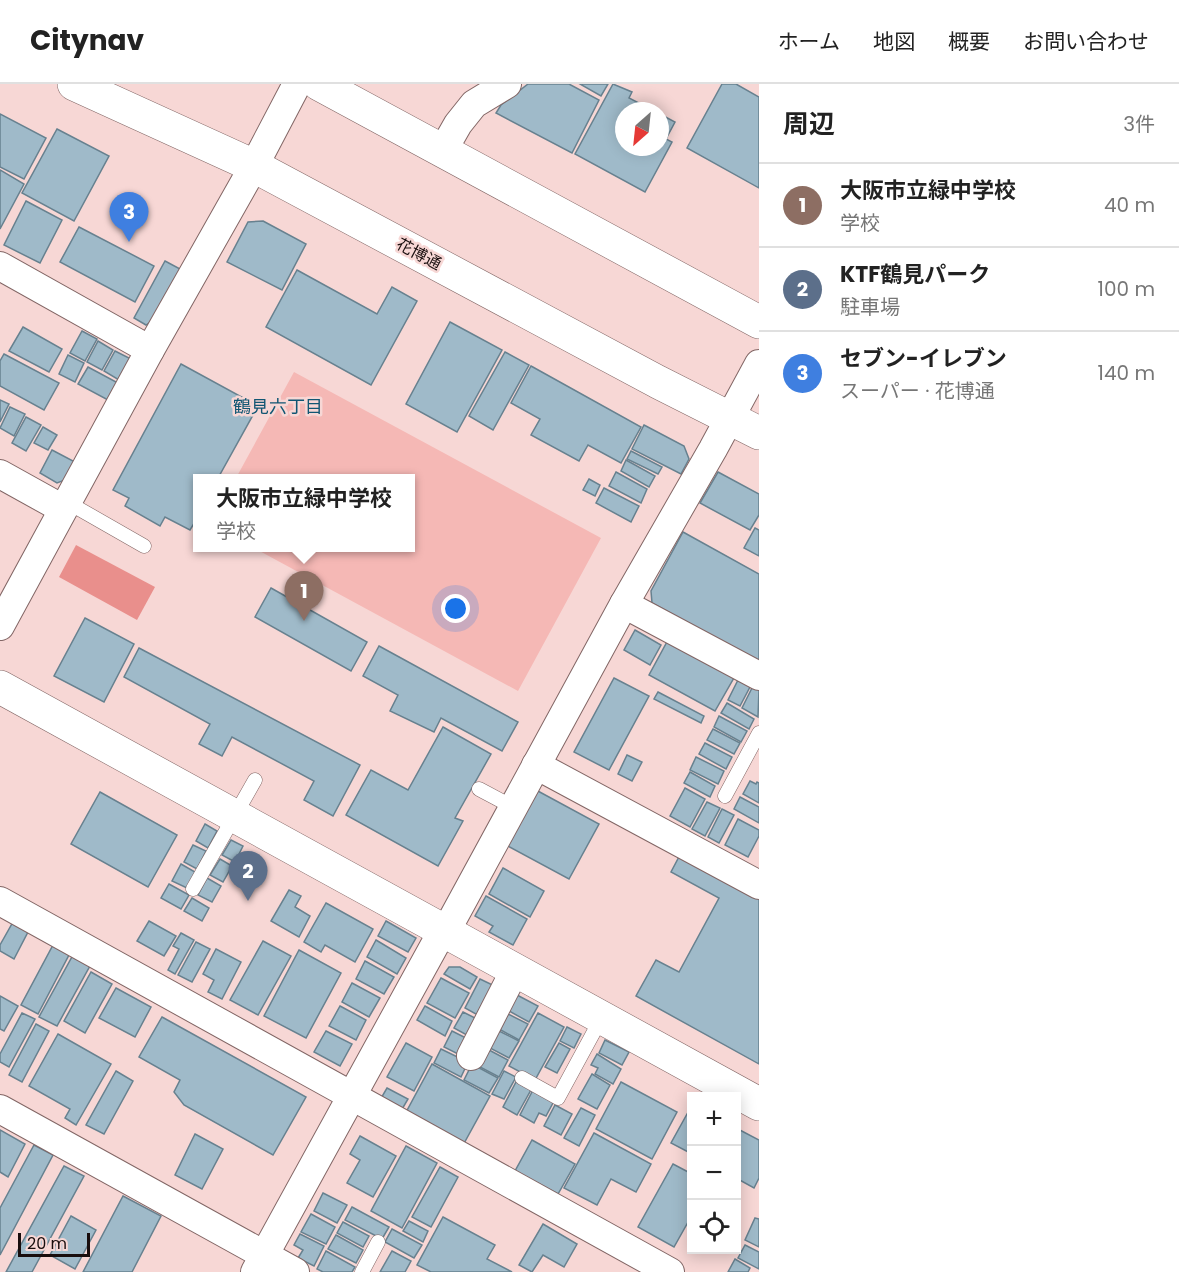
<!DOCTYPE html>
<html lang="ja">
<meta charset="utf-8">
<style>
body{margin:0;font-family:Poppins,"Noto Sans JP",sans-serif;background:#f2f2f2;color:#222}
.controls{position:absolute;right:18px;bottom:18px;display:grid;overflow:hidden;border-radius:0px;box-shadow:0 3px 15px #0003}
.controls button{width:54px;height:54px;display:grid;place-items:center;padding:0;border:0;border-bottom:2px solid #e0e0e0;background:#fff;color:#222;font:30px sans-serif}
.compass{position:absolute;left:615px;top:18px;width:54px;height:54px;border-radius:50%;background:#fff;box-shadow:0 3px 15px #0003;rotate:207deg}
.scale{position:absolute;left:18px;bottom:15px;width:72px;box-sizing:border-box;padding-left:6px;border:3px solid #180d0d;border-top:0;font-size:16px;line-height:21px;white-space:nowrap;color:#180d0d;-webkit-text-stroke:4px #f7d7d5;paint-order:stroke}
.you{position:absolute;left:456px;top:525px;width:21px;height:21px;margin:-15px;border:4px solid #fff;border-radius:50%;background:#1a73e8;box-shadow:0 0 0 9px #1a73e833}
.badge{display:grid;place-items:center;width:39px;height:39px;border-radius:50%;background:#0f766e;color:#fff;font-size:20px;font-weight:700}
.pin{position:absolute;translate:-50% -50px;filter:drop-shadow(0 2px 3px #0008)}
.pin::after{content:'';position:absolute;top:32px;width:21px;height:18px;background:inherit;clip-path:polygon(0 0,100% 0,50% 100%)}
.popup{position:absolute;left:193px;top:390px;width:222px;height:78px;box-sizing:border-box;display:grid;place-content:center;border-radius:0px;background:#fff;filter:drop-shadow(0 2px 4px #0005);font-size:20px;white-space:nowrap;color:#767676}
.popup b{font-size:22px;color:#222}
.popup::after{content:'';position:absolute;left:50%;top:100%;margin-left:-12px;border:12px solid transparent;border-top-color:#fff}
.list{margin:0;padding:0;list-style:none}
h2{display:flex;justify-content:space-between;align-items:center;height:78px;margin:0;padding:0 24px;font-size:26px}
h2 small{font-size:20px;font-weight:400;color:#767676}
.list li{display:grid;grid-template-columns:39px 1fr auto;gap:18px;align-items:center;box-sizing:border-box;height:84px;padding:0 24px;border-top:2px solid #e0e0e0}
.list b{display:block;font-size:22px;white-space:nowrap}
.list p{margin:0;font-size:20px;white-space:nowrap;color:#767676}
.list em{font-size:20px;font-style:normal;color:#767676}
.icon{flex:none;width:33px;height:33px;fill:none;stroke:currentColor;stroke-width:2;stroke-linecap:round;stroke-linejoin:round}
.map{position:relative;flex:none;width:759px;height:1188px;overflow:hidden}
header{display:flex;align-items:center;gap:36px;box-sizing:border-box;height:84px;padding:0 30px;background:#fff;border-bottom:2px solid #e0e0e0}
header strong{font-size:28px}
nav{display:flex;gap:33px;margin-inline-start:auto;font-size:21px}
main{display:flex}
aside{flex:1;background:#fff}
.map>svg:first-child{display:block}
</style>
<header>
<strong>Citynav</strong>
<nav><a>ホーム</a><a>地図</a><a>概要</a><a>お問い合わせ</a></nav>
</header>
<main>
<div class="map">
<svg width="759" height="1188" viewBox="0 0 759 1188">
<rect width="100%" height="100%" fill="#f7d7d5"/>
<polygon fill="#f5b8b5" points="294,288 601,454 518,607 254,464 410,464 410,394 236,394"/>
<polygon fill="#e98f8c" points="76,461 155,503 137,536 59,493"/>
<g fill="#9fbac9" stroke="#67818f" stroke-width="1.5">
<polygon points="528,0 569,0 599,16 572,69 496,29 501,21"/>
<polygon points="580,0 608,0 601,12"/>
<polygon points="613,0 632,8 629,14 654,27 624,27 624,63 660,63 660,30 675,38 666,55 672,58 645,108 575,70"/>
<polygon points="722,0 736,0 759,13 759,104 687,64"/>
<polygon points="0,30 46,54 24,95 0,83"/>
<polygon points="57,45 109,72 74,137 22,109"/>
<polygon points="0,86 24,100 0,145"/>
<polygon points="26,117 62,136 40,179 4,161"/>
<polygon points="263,137 306,160 282,206 227,178 248,138"/>
<polygon points="79,143 154,182 135,218 60,178"/>
<polygon points="165,177 182,186 155,235 146,241 134,234"/>
<polygon points="297,186 377,230 392,203 417,217 371,301 266,243"/>
<polygon points="450,238 502,266 457,348 406,320"/>
<polygon points="23,243 62,265 49,288 9,267"/>
<polygon points="82,247 97,255 85,277 70,269"/>
<polygon points="98,257 113,266 102,286 87,278"/>
<polygon points="115,267 131,275 119,296 104,287"/>
<polygon points="505,268 529,281 493,346 469,332"/>
<polygon points="4,270 59,299 44,326 0,302 0,277"/>
<polygon points="68,271 84,279 75,298 59,290"/>
<polygon points="181,280 258,322 218,394 198,394 198,433 190,446 165,433 160,442 125,422 129,414 113,406"/>
<polygon points="531,282 641,343 621,379 588,361 579,377 531,351 540,335 511,319"/>
<polygon points="88,283 118,299 108,316 78,300"/>
<polygon points="0,316 9,320 0,338"/>
<polygon points="10,323 25,330 14,352 0,344"/>
<polygon points="26,333 41,341 26,367 12,359"/>
<polygon points="644,341 684,362 689,375 681,390 632,365"/>
<polygon points="43,343 57,351 48,366 34,359"/>
<polygon points="52,366 75,378 65,396 57,399 40,389"/>
<polygon points="631,367 662,383 658,390 627,375"/>
<polygon points="626,376 655,392 649,403 621,387"/>
<polygon points="616,388 647,405 641,419 609,402"/>
<polygon points="718,388 759,410 759,431 750,446 700,419"/>
<polygon points="589,395 600,401 595,412 583,406"/>
<polygon points="604,404 639,422 631,438 596,419"/>
<polygon points="755,444 759,446 759,472 744,464"/>
<polygon points="683,448 759,490 759,578 652,519 651,507"/>
<polygon points="271,504 367,558 351,587 255,533"/>
<polygon points="85,534 134,560 104,618 54,592"/>
<polygon points="635,546 661,561 650,581 624,566"/>
<polygon points="668,556 735,592 715,627 649,591"/>
<polygon points="379,562 518,638 502,667 441,634 434,648 390,627 398,611 363,592"/>
<polygon points="139,564 360,681 333,732 304,716 314,697 232,653 222,672 199,660 210,640 124,593"/>
<polygon points="614,594 649,612 609,686 574,668"/>
<polygon points="739,594 751,601 740,622 728,616"/>
<polygon points="753,602 759,605 758,633 742,624"/>
<polygon points="658,608 704,632 701,639 654,615"/>
<polygon points="727,619 754,635 749,645 721,629"/>
<polygon points="719,632 747,647 741,658 714,643"/>
<polygon points="443,643 491,670 455,734 463,737 438,782 346,731 371,686 408,706"/>
<polygon points="713,645 740,659 734,670 707,656"/>
<polygon points="705,659 732,673 726,685 699,670"/>
<polygon points="627,671 642,678 632,697 618,690"/>
<polygon points="696,673 724,687 718,700 690,686"/>
<polygon points="690,688 715,702 710,713 684,699"/>
<polygon points="750,697 756,700 757,698 759,699 759,719 743,710"/>
<polygon points="685,704 705,715 690,743 670,732"/>
<polygon points="536,706 599,740 569,795 506,761"/>
<polygon points="100,708 177,751 148,803 71,760"/>
<polygon points="740,713 759,723 759,739 734,725"/>
<polygon points="707,718 720,724 705,752 692,745"/>
<polygon points="722,725 734,731 719,759 708,753"/>
<polygon points="738,735 759,746 759,752 748,773 725,761"/>
<polygon points="205,740 217,747 208,764 196,757"/>
<polygon points="231,756 243,762 235,778 222,771"/>
<polygon points="193,761 206,767 197,785 184,778"/>
<polygon points="681,769 759,812 759,980 636,912 656,876 679,888 719,814 671,788"/>
<polygon points="220,775 232,782 223,798 210,791"/>
<polygon points="181,780 195,788 187,804 172,797"/>
<polygon points="503,784 544,807 530,833 489,810"/>
<polygon points="207,794 221,802 212,818 198,811"/>
<polygon points="169,800 189,811 181,825 161,814"/>
<polygon points="289,806 301,812 295,823 310,832 299,853 271,837"/>
<polygon points="486,812 527,835 513,861 489,848 493,842 475,832"/>
<polygon points="192,814 209,824 202,837 184,827"/>
<polygon points="326,819 373,845 355,878 325,861 321,868 304,858"/>
<polygon points="149,837 176,852 164,872 137,857"/>
<polygon points="386,837 416,854 408,868 378,852"/>
<polygon points="13,838 29,846 14,875 0,867 0,861"/>
<polygon points="181,849 194,856 175,890 168,886 179,865 173,862"/>
<polygon points="376,856 406,874 397,890 367,873"/>
<polygon points="263,857 291,872 258,931 230,916"/>
<polygon points="196,858 210,865 192,898 178,891"/>
<polygon points="53,861 70,869 38,930 21,921"/>
<polygon points="216,865 241,878 222,915 208,908 214,896 203,890"/>
<polygon points="299,866 341,889 306,954 264,932"/>
<polygon points="73,871 91,880 57,942 39,933"/>
<polygon points="365,877 394,893 384,910 356,895"/>
<polygon points="449,883 460,883 477,893 470,905 444,890"/>
<polygon points="91,888 112,900 85,949 64,937"/>
<polygon points="441,894 469,909 455,934 427,919"/>
<polygon points="480,895 501,905 485,935 465,924"/>
<polygon points="352,899 380,914 369,933 342,918"/>
<polygon points="116,904 151,923 135,953 99,934"/>
<polygon points="517,911 538,922 529,938 509,927"/>
<polygon points="0,912 18,922 4,947 0,945"/>
<polygon points="340,922 366,936 356,956 329,942"/>
<polygon points="425,922 452,937 445,952 417,936"/>
<polygon points="463,928 483,938 474,955 454,944"/>
<polygon points="22,929 35,935 9,983 0,978 0,970"/>
<polygon points="538,929 564,943 535,996 509,982"/>
<polygon points="508,930 528,940 519,956 499,945"/>
<polygon points="162,933 306,1013 273,1071 184,1021 174,1008 180,996 139,973"/>
<polygon points="36,940 49,947 22,998 9,991"/>
<polygon points="567,943 581,950 574,964 560,957"/>
<polygon points="326,947 352,960 340,982 314,968"/>
<polygon points="452,947 474,958 466,974 444,963"/>
<polygon points="499,947 519,957 509,974 490,964"/>
<polygon points="58,950 111,980 76,1041 65,1034 70,1025 29,1002"/>
<polygon points="605,956 629,968 622,981 599,969"/>
<polygon points="406,959 432,973 414,1007 387,993"/>
<polygon points="559,959 570,965 557,989 545,983"/>
<polygon points="441,965 468,978 461,993 434,979"/>
<polygon points="489,966 508,976 499,993 480,983"/>
<polygon points="597,970 621,985 613,1000 595,990 598,984 591,981"/>
<polygon points="432,980 490,1012 462,1063 404,1032"/>
<polygon points="472,980 498,994 489,1009 464,996"/>
<polygon points="116,987 133,997 104,1050 86,1041"/>
<polygon points="504,987 516,993 504,1015 492,1010"/>
<polygon points="592,990 610,1001 597,1025 578,1015"/>
<polygon points="517,996 532,1004 517,1031 503,1023"/>
<polygon points="621,998 677,1028 652,1075 596,1045"/>
<polygon points="387,1004 408,1015 401,1027 380,1016"/>
<polygon points="533,1006 554,1017 546,1032 539,1029 534,1039 520,1031"/>
<polygon points="555,1021 572,1030 561,1051 544,1042"/>
<polygon points="692,1021 692,1070 671,1059"/>
<polygon points="581,1024 595,1031 579,1062 564,1054"/>
<polygon points="736,1044 759,1056 759,1094 754,1104 736,1094"/>
<polygon points="0,1046 25,1060 8,1093 0,1088"/>
<polygon points="594,1049 651,1080 636,1108 611,1095 597,1121 564,1104"/>
<polygon points="195,1050 223,1065 202,1105 175,1091"/>
<polygon points="360,1052 396,1072 373,1113 347,1099 360,1076 350,1070"/>
<polygon points="532,1056 575,1080 558,1110 515,1087"/>
<polygon points="34,1061 53,1071 0,1171 0,1124"/>
<polygon points="406,1062 437,1079 402,1144 371,1127"/>
<polygon points="673,1080 692,1090 692,1131 674,1163 638,1143"/>
<polygon points="64,1082 84,1092 32,1188 6,1188"/>
<polygon points="440,1083 458,1093 431,1143 412,1133"/>
<polygon points="323,1109 347,1121 337,1139 314,1127"/>
<polygon points="123,1112 161,1132 132,1188 83,1188"/>
<polygon points="352,1123 389,1143 382,1155 345,1136"/>
<polygon points="311,1130 335,1143 326,1160 301,1148"/>
<polygon points="71,1132 96,1146 75,1185 50,1171"/>
<polygon points="443,1133 495,1161 487,1175 512,1188 431,1188 417,1181"/>
<polygon points="755,1134 759,1135 759,1163 745,1156"/>
<polygon points="409,1137 428,1147 423,1158 403,1147"/>
<polygon points="343,1138 369,1152 363,1163 337,1149"/>
<polygon points="543,1140 577,1160 564,1183 543,1171 532,1188 519,1181"/>
<polygon points="392,1145 422,1161 414,1174 385,1158"/>
<polygon points="300,1150 324,1162 314,1182 298,1174 303,1166 294,1161"/>
<polygon points="336,1151 363,1166 356,1179 328,1165"/>
<polygon points="745,1161 759,1168 759,1185 738,1174"/>
<polygon points="326,1167 355,1183 352,1188 323,1188 317,1185"/>
<polygon points="392,1167 411,1177 405,1188 380,1188"/>
<polygon points="735,1175 750,1184 748,1188 728,1188"/>
</g>
<g fill="none" stroke-linecap="round" stroke-linejoin="round">
<defs>
<g id="lane">
<polyline points="67,418 144,462"/>
<polyline points="479,705 513,723"/>
<polyline points="725,712 759,649"/>
<polyline points="193,805 255,696"/>
<polyline points="522,994 558,1014 602,933"/>
<polyline points="362,1188 378,1158"/>
</g>
<g id="street">
<polyline points="442,68 458,40 474,20 507,0"/>
<polyline points="0,182 150,266"/>
<polyline points="0,390 63,425"/>
<polyline points="624,520 759,592"/>
<polyline points="0,542 150,266 254,82 297,0"/>
<polyline points="536,681 759,801"/>
<polyline points="0,817 670,1188"/>
<polyline points="471,972 515,886"/>
<polyline points="0,1025 295,1188"/>
<polyline points="255,1188 443,846 452,836 624,520 713,365 759,280"/>
</g>
<g id="secondary">
<polyline points="74,0 254,82 658,298 759,349"/>
<polyline points="319,0 759,238"/>
<polyline points="0,603 759,1020"/>
</g>
</defs>
<use href="#lane" stroke="#826665" stroke-width="15"/>
<use href="#street" stroke="#826665" stroke-width="30"/>
<use href="#secondary" stroke="#826665" stroke-width="34"/>
<use href="#lane" stroke="#fff" stroke-width="14"/>
<use href="#street" stroke="#fff" stroke-width="28"/>
<use href="#secondary" stroke="#fff" stroke-width="33"/>
</g>
<g text-anchor="middle" dominant-baseline="central" stroke-width="5" stroke-linejoin="round" paint-order="stroke">
<g font-size="16" fill="#180d0d" stroke="#f7d7d5">
<text transform="translate(419 170) rotate(28)">花博通</text>
</g>
<g font-size="18" fill="#115673" stroke="#f7d7d5">
<text x="278" y="322">鶴見六丁目</text>
</g>
</g>
</svg>
<div class="controls">
<button>+</button>
<button>−</button>
<button><svg class="icon" aria-label="locate" viewBox="0 0 24 24"><circle cx="12" cy="12" r="6"/><path d="M12 2v4M12 18v4M2 12h4M18 12h4"/></svg></button>
</div>
<svg class="compass" viewBox="-18 -18 36 36"><path d="M0-13l5 13h-10z" fill="#e53935"/><path d="M0 13l5-13h-10z" fill="#767676"/></svg>
<div class="scale">20 m</div>
<div class="you"></div>
<div class="pin badge" style="left:304px;top:537px;background:#8d6e63">1</div>
<div class="popup"><b>大阪市立緑中学校</b>学校</div>
<div class="pin badge" style="left:248px;top:817px;background:#5c6f8a">2</div>
<div class="pin badge" style="left:129px;top:158px;background:#3f7fe0">3</div>
</div>
<aside>
<h2>周辺<small>3件</small></h2>
<ul class="list">
<li><span class="badge" style="background:#8d6e63">1</span><div><b>大阪市立緑中学校</b><p>学校</p></div><em>40 m</em></li>
<li><span class="badge" style="background:#5c6f8a">2</span><div><b>KTF鶴見パーク</b><p>駐車場</p></div><em>100 m</em></li>
<li><span class="badge" style="background:#3f7fe0">3</span><div><b>セブン-イレブン</b><p>スーパー · 花博通</p></div><em>140 m</em></li>
</ul>
</aside>
</main>
